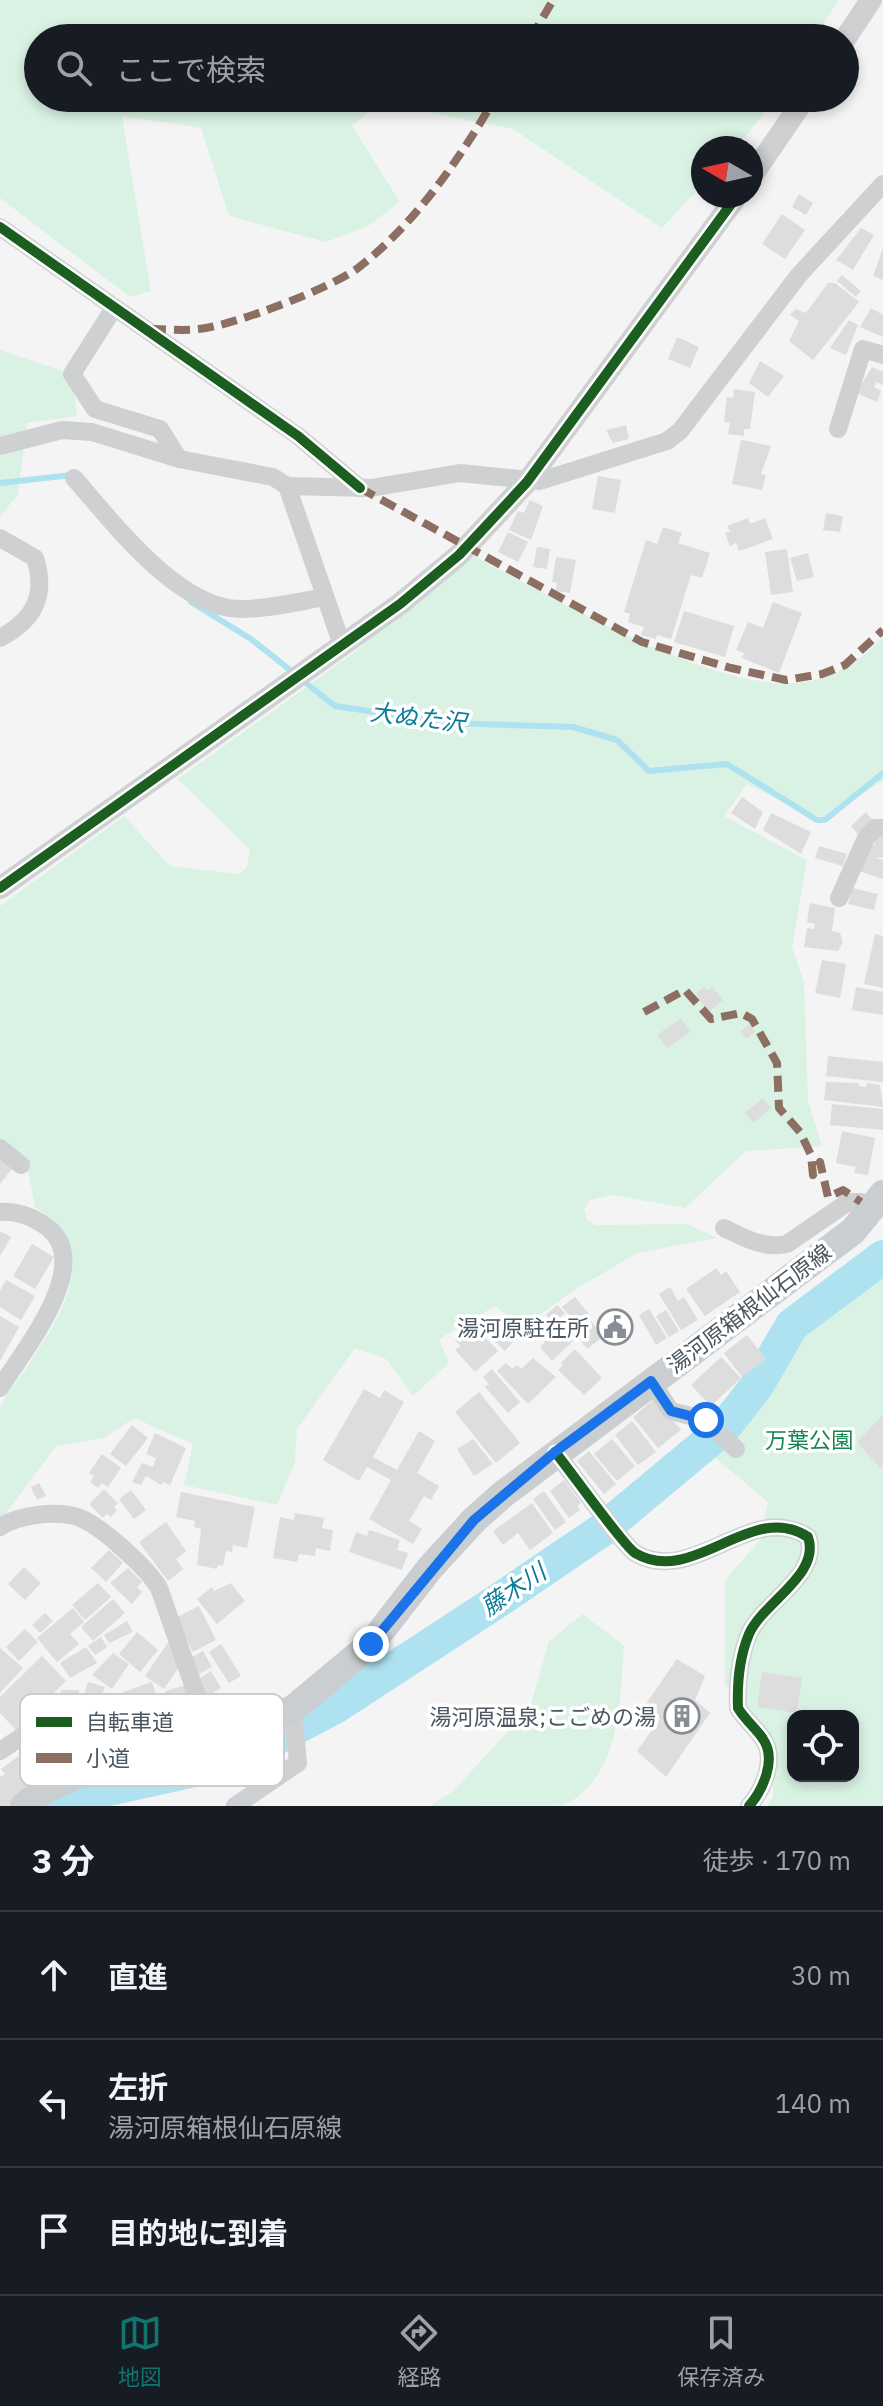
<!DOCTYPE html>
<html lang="ja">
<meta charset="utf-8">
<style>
body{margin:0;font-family:"IBM Plex Sans","Noto Sans JP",sans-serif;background:#242831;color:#f1f3f6}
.controls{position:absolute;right:24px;bottom:24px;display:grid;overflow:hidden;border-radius:16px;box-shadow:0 4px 12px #0003}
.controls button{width:72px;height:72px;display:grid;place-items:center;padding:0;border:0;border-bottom:2px solid #363941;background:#171b24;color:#f1f3f6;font:40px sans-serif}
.compass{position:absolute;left:691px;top:136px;width:72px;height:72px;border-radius:50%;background:#171b24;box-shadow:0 4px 12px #0003;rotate:279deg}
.stop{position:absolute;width:24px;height:24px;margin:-18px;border:6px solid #1a73e8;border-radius:50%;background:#fff}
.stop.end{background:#1a73e8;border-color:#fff;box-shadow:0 2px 8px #0008}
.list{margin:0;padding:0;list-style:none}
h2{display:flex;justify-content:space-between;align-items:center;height:104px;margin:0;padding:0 32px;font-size:34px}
h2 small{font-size:26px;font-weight:400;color:#9ea1a6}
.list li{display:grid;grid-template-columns:52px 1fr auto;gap:24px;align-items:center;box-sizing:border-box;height:128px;padding:0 32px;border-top:2px solid #363941}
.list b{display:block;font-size:30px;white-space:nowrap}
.list p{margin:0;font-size:26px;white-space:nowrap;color:#9ea1a6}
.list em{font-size:26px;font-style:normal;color:#9ea1a6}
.icon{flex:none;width:44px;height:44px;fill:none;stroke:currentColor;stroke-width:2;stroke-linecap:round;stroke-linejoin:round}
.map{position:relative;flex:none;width:883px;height:1806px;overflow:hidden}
.search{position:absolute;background:#171b24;box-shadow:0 4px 12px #0003;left:24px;right:24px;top:24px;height:88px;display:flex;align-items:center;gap:20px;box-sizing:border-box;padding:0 28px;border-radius:44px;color:#9ea1a6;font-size:30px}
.sheet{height:488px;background:#171b24}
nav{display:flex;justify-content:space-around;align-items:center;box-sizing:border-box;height:112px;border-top:2px solid #363941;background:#171b24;font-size:22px;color:#9ea1a6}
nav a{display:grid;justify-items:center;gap:4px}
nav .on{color:#0f766e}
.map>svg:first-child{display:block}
</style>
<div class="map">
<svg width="883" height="1806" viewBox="0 0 883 1806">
<rect width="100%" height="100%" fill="#f4f4f4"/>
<g fill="#d9f2e3" fill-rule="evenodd">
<polygon points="0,0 839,0 814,38 38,38 38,98 775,98 737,148 703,148 703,184 662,228 513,129 379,102 352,126 400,202 368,226 326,242 229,216 201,128 122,116 151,291 130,297 0,198"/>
<polygon points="0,350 72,374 77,416 27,423 18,494 0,517"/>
<path d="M472 555C551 596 717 696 805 682 838 677 861 660 883 637V781L823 817 809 814 747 784 724 816 807 860 792 947 804 982 808 1101 822 1146 746 1151 685 1208 613 1195 590 1200 584 1209 587 1220 596 1225 687 1224 717 1238 637 1253 576 1289 528 1323 517 1322 495 1306 439 1339 449 1363 413 1396 386 1359 355 1348 297 1429 295 1462 277 1505 184 1485 193 1444 134 1418 104 1438 56 1446 0 1521C0 1490 0 1437 0 1409 3 1397 16 1383 23 1373 61 1315 104 1259 35 1207L26 1159 0 1139V906L124 816 170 866 240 874 247 867 250 850 178 779 348 657Z"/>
<path d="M883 1258V1806H767L773 1797V1750L725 1684V1580L761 1539 768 1502 707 1451 796 1331ZM793 1716H853V1776H793Z"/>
<path d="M583 1614 624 1646C620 1699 621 1778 564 1805 553 1806 451 1806 430 1806L453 1791 530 1708 549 1641Z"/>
</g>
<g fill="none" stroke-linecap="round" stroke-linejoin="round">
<g stroke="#aee2f0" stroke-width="6">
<polyline points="0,483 72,475"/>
<polyline points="191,602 251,639 294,673"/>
<polyline points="302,680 335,706 450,723 573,727 617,740 649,771 727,764 817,820 825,820 883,773"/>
</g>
<polyline stroke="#aee2f0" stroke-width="34" points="65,1806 104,1790 231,1762 335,1707 496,1602 602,1530 722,1430 756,1387 792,1325 883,1257"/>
</g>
<g fill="#ddddde">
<polygon points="799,194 813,203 806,215 792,207"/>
<polygon points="782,214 805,230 785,259 762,244"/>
<polygon points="861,228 874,235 853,270 836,260"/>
<polygon points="883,248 883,280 873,276"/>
<polygon points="842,275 861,291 856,297 837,281"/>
<polygon points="828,283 835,283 859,302 813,360 789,341 799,321 790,315 795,309 806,313"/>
<polygon points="871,308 883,315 883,337 860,327"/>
<polygon points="849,320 858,325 846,355 830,348"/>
<polygon points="677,337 699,347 690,368 668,359"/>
<polygon points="760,361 784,376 768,397 749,383"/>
<polygon points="872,367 883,372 883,385 876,382 874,387 881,391 877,402 856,393"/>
<polygon points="734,389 755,392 750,429 744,429 744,436 728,434 730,423 724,422 727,397 733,398"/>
<polygon points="626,425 629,439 613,443 606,430"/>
<polygon points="741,440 771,446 761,474 766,475 762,490 732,484"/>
<polygon points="598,476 621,480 615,513 592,509"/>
<polygon points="530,500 543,506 531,540 509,530 518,511 524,513"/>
<polygon points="826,513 843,516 840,532 823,530"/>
<polygon points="748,518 750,524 765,518 773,539 739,551 736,543 730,546 725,533 730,532 727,526"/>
<polygon points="663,527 682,533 678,543 710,553 702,578 691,575 671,639 657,635 656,639 641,635 644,627 628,622 630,614 624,612 646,540 657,544"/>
<polygon points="508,532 528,542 518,562 498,552"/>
<polygon points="537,547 550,549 547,569 533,567"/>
<polygon points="787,549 793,592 771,595 765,552"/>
<polygon points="808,553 814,577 797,581 790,558"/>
<polygon points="556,557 576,560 570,593 556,591 557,583 552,582"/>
<polygon points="773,602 802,613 779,673 742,658 744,653 736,650 748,622 763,628"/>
<polygon points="684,611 734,626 725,657 674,642"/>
<polygon points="742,797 763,812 755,829 731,813"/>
<polygon points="866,812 875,823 860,837 851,826"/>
<polygon points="771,813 811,832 801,854 763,830"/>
<polygon points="883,837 883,857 876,858 883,860 883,879 859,871 869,843 875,845 874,838"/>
<polygon points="819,846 847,854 843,866 815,858"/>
<polygon points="852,888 878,894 874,910 848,904"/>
<polygon points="810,903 835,908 832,931 840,933 843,942 838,951 804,947 807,928 814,929 815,924 807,922"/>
<polygon points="875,934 883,936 883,988 864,984"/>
<polygon points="822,960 846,964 840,998 815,993"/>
<polygon points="704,987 707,991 712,987 723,1000 709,1012 698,998 697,992"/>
<polygon points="856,987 883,992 883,1015 852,1010"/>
<polygon points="681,1018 690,1032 667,1048 657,1035"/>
<polygon points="749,1024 755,1032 747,1039 740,1032"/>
<polygon points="828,1056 883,1062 883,1082 826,1076"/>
<polygon points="826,1082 859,1083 859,1086 866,1087 867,1083 880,1085 883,1107 824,1100"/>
<polygon points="763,1098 771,1108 754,1123 745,1113"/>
<polygon points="832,1104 883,1109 883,1130 830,1125"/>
<polygon points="842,1131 875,1138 868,1175 854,1173 856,1167 836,1163"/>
<polygon points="0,1159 12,1169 0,1184"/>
<polygon points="0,1231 11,1237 0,1256"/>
<polygon points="32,1244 54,1257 35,1289 13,1276"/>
<polygon points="716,1268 721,1275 726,1271 740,1292 705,1316 686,1289"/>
<polygon points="6,1280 35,1296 21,1320 0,1307 0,1291"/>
<polygon points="670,1287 678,1301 684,1297 698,1320 681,1330 659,1294"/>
<polygon points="575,1297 589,1314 577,1324 562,1307"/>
<polygon points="557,1305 565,1313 554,1324 546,1315"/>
<polygon points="649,1309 667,1338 656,1345 639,1315"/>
<polygon points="618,1310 631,1331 611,1343 598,1322"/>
<polygon points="666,1310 679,1331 669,1337 656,1316"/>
<polygon points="0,1316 19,1327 0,1361"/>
<polygon points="540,1318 548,1328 534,1340 526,1330"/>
<polygon points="589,1318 603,1337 587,1349 573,1330"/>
<polygon points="500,1319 505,1324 509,1320 522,1332 505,1351 486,1333"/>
<polygon points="470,1327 479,1337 482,1334 498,1351 475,1372 455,1350 461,1346 455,1340"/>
<polygon points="560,1327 573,1341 552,1361 540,1347"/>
<polygon points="747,1335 766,1359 742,1377 724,1353"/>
<polygon points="575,1349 602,1378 584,1395 558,1370 563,1365 561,1363"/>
<polygon points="721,1357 741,1378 711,1406 691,1385"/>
<polygon points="533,1358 556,1377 528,1404 497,1371 506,1363 512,1369 517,1365 521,1369"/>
<polygon points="492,1369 520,1402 508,1413 485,1387 489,1384 483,1377"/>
<polygon points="364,1389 380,1398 384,1390 404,1402 373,1457 397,1470 419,1431 435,1441 417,1473 439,1486 431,1500 424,1496 409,1521 422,1529 413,1544 369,1519 391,1480 367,1467 359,1481 323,1460"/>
<polygon points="479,1392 520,1443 496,1463 455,1412"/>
<polygon points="654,1399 681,1430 658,1448 633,1417"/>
<polygon points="883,1415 883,1465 880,1468 857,1442"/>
<polygon points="632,1421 656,1452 638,1465 615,1435"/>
<polygon points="132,1425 148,1438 126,1466 110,1454"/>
<polygon points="155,1433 186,1448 170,1485 163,1482 161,1485 146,1476 141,1485 132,1482 142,1463 153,1467 156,1458 146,1454"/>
<polygon points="473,1439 493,1464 474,1476 457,1449"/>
<polygon points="612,1439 635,1466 617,1481 594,1454"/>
<polygon points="589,1451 616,1484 604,1494 577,1461"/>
<polygon points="102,1454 121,1468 108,1487 102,1483 98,1488 90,1482 94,1476 89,1473"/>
<polygon points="564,1480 581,1503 577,1506 580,1510 569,1518 550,1491"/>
<polygon points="39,1483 46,1496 37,1500 31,1487"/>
<polygon points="104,1489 118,1503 114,1507 117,1510 111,1517 107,1514 103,1518 89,1504"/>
<polygon points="131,1490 146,1510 134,1519 119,1499"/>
<polygon points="544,1491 566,1522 555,1530 533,1499"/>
<polygon points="181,1492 255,1507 247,1548 233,1545 232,1552 226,1551 223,1566 218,1565 217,1569 197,1565 201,1529 194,1527 195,1521 176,1517"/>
<polygon points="532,1503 553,1533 530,1550 518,1533 503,1545 493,1531"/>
<polygon points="295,1513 324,1518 322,1528 333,1530 330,1551 316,1548 315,1556 299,1554 297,1562 273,1558 280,1517 294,1520"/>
<polygon points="166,1522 186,1551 176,1559 183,1569 168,1581 139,1542"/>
<polygon points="369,1530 400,1540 397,1550 408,1553 402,1570 349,1552 356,1532 367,1536"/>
<polygon points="109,1550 123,1563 106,1582 91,1568"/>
<polygon points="24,1567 41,1583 25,1600 8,1584"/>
<polygon points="128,1568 142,1582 137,1587 142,1592 132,1604 110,1583"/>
<polygon points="98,1583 111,1597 85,1620 72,1605"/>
<polygon points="231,1583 245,1601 217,1624 197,1599 212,1587 214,1591"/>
<polygon points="113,1599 125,1613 93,1641 81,1627"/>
<polygon points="199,1606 216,1640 193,1652 175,1618"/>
<polygon points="73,1608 84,1622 70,1634 79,1644 57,1662 37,1638"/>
<polygon points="45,1613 53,1621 40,1633 32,1625"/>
<polygon points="127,1621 133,1632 109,1643 104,1635"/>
<polygon points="25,1629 38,1642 19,1661 6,1647"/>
<polygon points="137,1632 158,1650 140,1672 119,1654"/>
<polygon points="101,1637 107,1647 95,1655 88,1646"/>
<polygon points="171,1638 181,1664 164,1689 145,1676"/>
<polygon points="221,1644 241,1676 229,1683 209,1652"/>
<polygon points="86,1647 97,1663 70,1678 60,1663"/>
<polygon points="0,1648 23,1668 0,1693"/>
<polygon points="203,1651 212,1667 196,1676 190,1658"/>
<polygon points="113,1653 129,1664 112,1689 92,1675"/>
<polygon points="42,1656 66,1681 16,1730 0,1713 0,1697"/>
<polygon points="677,1659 705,1676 695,1700 710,1713 666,1777 637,1751 660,1719 645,1705"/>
<polygon points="211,1671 221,1688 206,1697 196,1681"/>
<polygon points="762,1672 802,1678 797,1713 757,1707"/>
<polygon points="88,1682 105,1687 91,1723 77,1719"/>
<polygon points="152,1682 161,1708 121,1722 112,1696"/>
<polygon points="185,1685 190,1701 169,1707 165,1691"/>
<polygon points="61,1690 79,1690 79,1704 69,1704 69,1721 46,1721 46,1707 52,1707 52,1698 61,1698"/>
<polygon points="71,1733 72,1740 83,1736 103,1744 107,1756 20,1796 9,1806 0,1806 0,1777 5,1774 1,1769 37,1743 39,1746 51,1742 53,1747 58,1746 54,1738"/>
</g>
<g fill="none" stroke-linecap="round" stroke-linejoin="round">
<g stroke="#ced0d2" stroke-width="18">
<polyline points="0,227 298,436 360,488"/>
<polyline points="114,308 72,374 95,409 160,429 179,459"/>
<polyline points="838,429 863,349 883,355"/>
<polyline points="0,446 62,430 92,432 179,459 273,477 287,486 371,488 460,473 540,481 667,441 680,431 799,275 883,184"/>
<path d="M74 478C112 521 177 608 240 609 268 609 297 602 325 597"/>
<polyline points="287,486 342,645"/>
<path d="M0 538 35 558C47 596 34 620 0 638"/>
<polyline points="839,898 866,838 875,828 883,828"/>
<polyline points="0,1148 21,1165"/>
<path d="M0 1212C15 1211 28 1215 41 1223 101 1258 24 1349 0 1388"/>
<path d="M724 1228C745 1238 763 1249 787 1244L848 1202H861L873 1209"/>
<polyline points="651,1381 671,1411 706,1420 736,1449"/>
<path d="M555 1452C570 1470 622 1544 635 1553 693 1588 752 1499 808 1537 821 1575 763 1602 749 1634 739 1658 737 1683 738 1708 745 1720 756 1728 763 1739 777 1759 763 1790 749 1806"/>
<path d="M0 1527C18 1515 53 1511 74 1516 97 1521 147 1568 159 1588L205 1719"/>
<polyline points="0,1751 30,1731 47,1728 107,1728 166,1717 215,1721"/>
<polyline points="235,1806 298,1763 293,1709"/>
</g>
<g stroke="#ced0d2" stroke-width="22">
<polyline points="845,39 871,0"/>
<polyline points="751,177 805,98"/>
<polyline points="0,888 400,604 459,555 527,482 737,196"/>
</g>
<polyline stroke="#caced1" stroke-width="28" points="24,1806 48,1788 75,1776 245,1728 293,1709 371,1644 430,1568 474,1520 502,1495 853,1231 883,1194"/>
<g stroke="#8d6e63" stroke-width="8" stroke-dasharray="16 8" stroke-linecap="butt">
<polyline points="531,38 553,0"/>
<path d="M150 329C166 329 183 331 199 329 232 326 331 288 358 268 414 225 460 159 495 98"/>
<polyline points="360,488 642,642 731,668 786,680 822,674 845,665 883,630"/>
<polyline points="644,1012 685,990 711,1019 741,1013 752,1019 777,1063 779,1108 800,1132 811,1155 813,1175 820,1162 828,1197 843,1190 861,1202"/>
</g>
<defs>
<g id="cycleway">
<polyline points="0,227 298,436 360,488"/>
<polyline points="0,888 400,604 459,555 527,482 737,196"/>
<path d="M555 1452C570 1470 622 1544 635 1553 693 1588 752 1499 808 1537 821 1575 763 1602 749 1634 739 1658 737 1683 738 1708 745 1720 756 1728 763 1739 777 1759 763 1790 749 1806"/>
</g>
</defs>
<use href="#cycleway" stroke="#fff" stroke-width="15"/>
<use href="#cycleway" stroke="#1b5e20" stroke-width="10"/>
</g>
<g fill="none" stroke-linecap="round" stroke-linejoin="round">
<polyline stroke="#1a73e8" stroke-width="10" points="371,1644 474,1520 555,1452 651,1381 671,1411 706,1420"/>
</g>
<defs>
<symbol id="civic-ring" viewBox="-11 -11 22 22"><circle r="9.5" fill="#fff" stroke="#868d94" stroke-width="1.5"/><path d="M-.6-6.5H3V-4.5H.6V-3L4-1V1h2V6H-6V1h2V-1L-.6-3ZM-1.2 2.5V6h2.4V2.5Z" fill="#868d94"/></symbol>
<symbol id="building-ring" viewBox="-11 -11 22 22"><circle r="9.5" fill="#fff" stroke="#868d94" stroke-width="1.5"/><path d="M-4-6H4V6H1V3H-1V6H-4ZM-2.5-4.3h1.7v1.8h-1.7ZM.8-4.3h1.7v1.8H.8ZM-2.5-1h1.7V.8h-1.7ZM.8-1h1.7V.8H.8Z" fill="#868d94"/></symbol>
</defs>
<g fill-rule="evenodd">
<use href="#civic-ring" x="595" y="1307" width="40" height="40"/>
<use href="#building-ring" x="662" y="1696" width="40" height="40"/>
</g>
<g text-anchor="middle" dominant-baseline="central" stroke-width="7" stroke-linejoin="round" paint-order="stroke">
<g font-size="22" fill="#4a5661" stroke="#fff">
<text transform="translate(749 1308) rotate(-37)">湯河原箱根仙石原線</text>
</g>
<g font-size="22" fill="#4a5661" stroke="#fff" text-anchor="end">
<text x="589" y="1327">湯河原駐在所</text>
<text x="656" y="1716">湯河原温泉;こごめの湯</text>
</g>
<g font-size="22" fill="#17864f" stroke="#fff">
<text x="809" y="1439">万葉公園</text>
</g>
<g font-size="24" font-style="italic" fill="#0c7c9b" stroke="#fff">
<text transform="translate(418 717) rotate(7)">大ぬた沢</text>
<text transform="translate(513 1589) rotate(-34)">藤木川</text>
</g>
</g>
<rect x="20" y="1694" width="264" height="92" rx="12" fill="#fff" stroke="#c9ccd0" stroke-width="2"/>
<rect x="36" y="1717" width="36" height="10" fill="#1b5e20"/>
<rect x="36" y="1753" width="36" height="10" fill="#8d6e63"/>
<g font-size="22" fill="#4a5661">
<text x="86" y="1730">自転車道</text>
<text x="86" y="1766">小道</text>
</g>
</svg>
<div class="controls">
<button><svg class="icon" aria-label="locate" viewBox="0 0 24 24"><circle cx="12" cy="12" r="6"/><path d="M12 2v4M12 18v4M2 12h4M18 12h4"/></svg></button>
</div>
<svg class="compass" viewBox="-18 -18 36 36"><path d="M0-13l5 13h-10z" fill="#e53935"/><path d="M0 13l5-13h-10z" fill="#9ea1a6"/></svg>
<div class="stop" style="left:706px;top:1420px"></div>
<div class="stop end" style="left:371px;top:1644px"></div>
<div class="search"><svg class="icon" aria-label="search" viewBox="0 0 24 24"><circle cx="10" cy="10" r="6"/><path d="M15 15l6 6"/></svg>ここで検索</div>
</div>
<section class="sheet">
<h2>3 分<small>徒歩 · 170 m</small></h2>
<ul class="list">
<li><svg class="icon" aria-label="ahead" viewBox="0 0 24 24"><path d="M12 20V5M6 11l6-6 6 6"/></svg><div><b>直進</b></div><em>30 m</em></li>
<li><svg class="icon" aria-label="left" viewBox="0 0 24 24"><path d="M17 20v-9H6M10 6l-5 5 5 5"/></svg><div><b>左折</b><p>湯河原箱根仙石原線</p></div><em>140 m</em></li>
<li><svg class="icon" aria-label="arrive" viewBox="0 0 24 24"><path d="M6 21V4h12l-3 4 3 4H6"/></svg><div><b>目的地に到着</b></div></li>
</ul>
</section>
<nav>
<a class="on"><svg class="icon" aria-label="map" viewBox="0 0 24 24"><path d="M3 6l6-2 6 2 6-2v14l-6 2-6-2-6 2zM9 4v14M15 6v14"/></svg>地図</a>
<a><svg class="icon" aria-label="directions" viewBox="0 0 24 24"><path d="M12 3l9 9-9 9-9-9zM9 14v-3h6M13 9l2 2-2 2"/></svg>経路</a>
<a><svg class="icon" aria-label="saved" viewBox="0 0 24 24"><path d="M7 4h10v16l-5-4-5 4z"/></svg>保存済み</a>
</nav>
